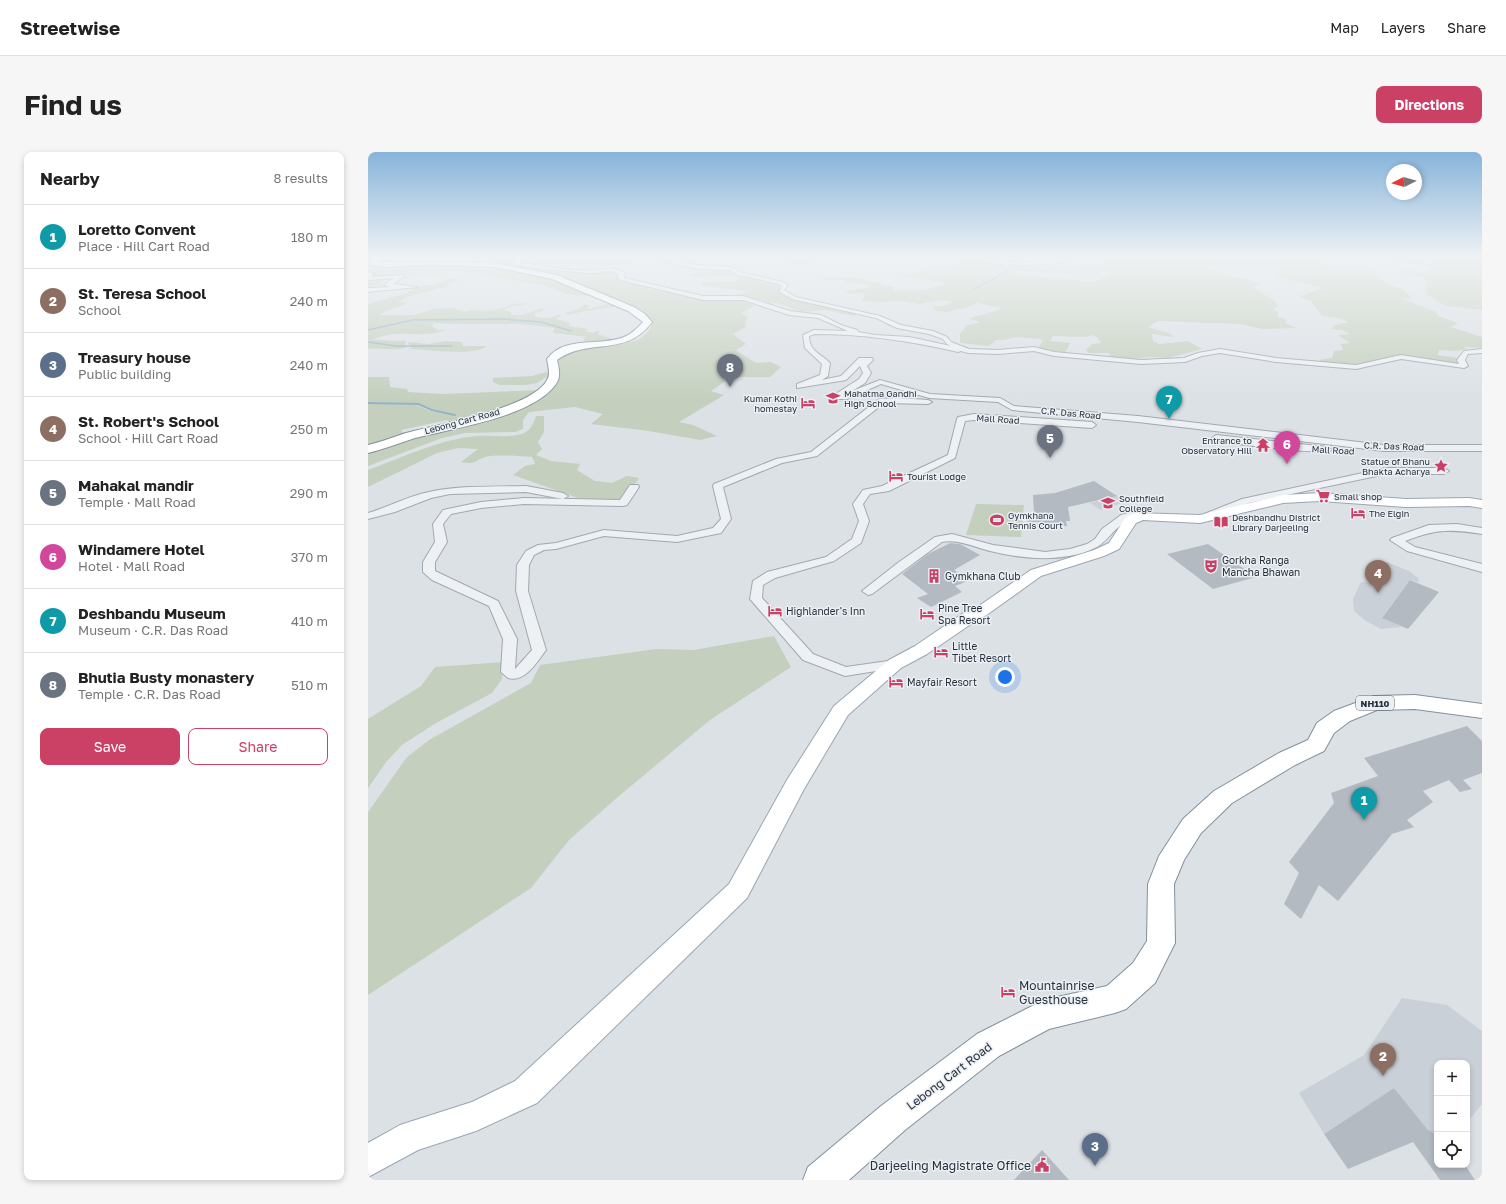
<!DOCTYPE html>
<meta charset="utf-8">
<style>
body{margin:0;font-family:"Golos Text",sans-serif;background:#f6f6f6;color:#222}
.controls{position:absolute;right:12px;bottom:12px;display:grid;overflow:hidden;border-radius:8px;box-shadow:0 2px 6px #0003}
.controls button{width:36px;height:36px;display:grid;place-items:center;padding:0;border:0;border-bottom:1px solid #e0e0e0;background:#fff;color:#222;font:20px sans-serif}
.compass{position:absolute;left:1018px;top:12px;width:36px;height:36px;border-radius:50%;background:#fff;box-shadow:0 2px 6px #0003;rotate:265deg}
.you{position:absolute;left:637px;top:525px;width:14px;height:14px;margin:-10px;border:3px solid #fff;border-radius:50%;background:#1a73e8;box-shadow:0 0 0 6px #1a73e833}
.badge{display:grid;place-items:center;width:26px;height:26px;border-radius:50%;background:#cb4065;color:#fff;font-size:13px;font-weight:700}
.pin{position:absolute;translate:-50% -33px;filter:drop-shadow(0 1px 2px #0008)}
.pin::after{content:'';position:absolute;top:21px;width:14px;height:12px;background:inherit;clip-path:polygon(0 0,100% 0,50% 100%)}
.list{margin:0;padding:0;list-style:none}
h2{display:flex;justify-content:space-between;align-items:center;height:52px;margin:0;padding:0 16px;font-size:17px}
h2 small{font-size:13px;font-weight:400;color:#767676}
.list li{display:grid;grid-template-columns:26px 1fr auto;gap:12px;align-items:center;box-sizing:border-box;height:64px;padding:0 16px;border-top:1px solid #e0e0e0}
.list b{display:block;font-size:15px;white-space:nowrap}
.list p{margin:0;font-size:13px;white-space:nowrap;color:#767676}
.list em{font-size:13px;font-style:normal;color:#767676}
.actions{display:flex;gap:8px;padding:12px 16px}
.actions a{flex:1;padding:9px 0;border:1px solid #cb4065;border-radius:8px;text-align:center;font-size:14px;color:#cb4065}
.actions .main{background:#cb4065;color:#fff}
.icon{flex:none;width:22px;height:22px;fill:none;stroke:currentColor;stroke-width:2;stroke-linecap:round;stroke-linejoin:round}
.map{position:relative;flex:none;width:1114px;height:1028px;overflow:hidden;border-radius:8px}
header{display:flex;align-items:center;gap:24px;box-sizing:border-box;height:56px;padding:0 20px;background:#fff;border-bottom:1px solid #e0e0e0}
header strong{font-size:19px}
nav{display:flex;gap:22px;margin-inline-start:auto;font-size:14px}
.intro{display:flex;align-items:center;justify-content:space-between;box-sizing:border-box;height:96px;padding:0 24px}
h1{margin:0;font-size:28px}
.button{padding:10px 18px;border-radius:8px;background:#cb4065;color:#fff;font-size:14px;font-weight:700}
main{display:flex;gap:24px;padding:0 24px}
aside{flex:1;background:#fff;border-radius:8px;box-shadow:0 2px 6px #0003}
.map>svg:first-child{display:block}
</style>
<header>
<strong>Streetwise</strong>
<nav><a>Map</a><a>Layers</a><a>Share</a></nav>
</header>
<div class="intro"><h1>Find us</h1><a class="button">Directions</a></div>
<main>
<aside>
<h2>Nearby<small>8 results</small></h2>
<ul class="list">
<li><span class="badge" style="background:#0f9aa8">1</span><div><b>Loretto Convent</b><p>Place · Hill Cart Road</p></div><em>180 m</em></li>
<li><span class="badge" style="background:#8d6e63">2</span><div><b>St. Teresa School</b><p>School</p></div><em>240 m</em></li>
<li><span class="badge" style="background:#5c6f8a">3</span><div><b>Treasury house</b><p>Public building</p></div><em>240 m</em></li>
<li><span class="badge" style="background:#8d6e63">4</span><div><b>St. Robert's School</b><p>School · Hill Cart Road</p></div><em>250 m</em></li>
<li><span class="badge" style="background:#6b7280">5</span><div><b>Mahakal mandir</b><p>Temple · Mall Road</p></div><em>290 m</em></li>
<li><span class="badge" style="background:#d1479c">6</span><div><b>Windamere Hotel</b><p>Hotel · Mall Road</p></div><em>370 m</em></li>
<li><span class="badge" style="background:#0f9aa8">7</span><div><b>Deshbandu Museum</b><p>Museum · C.R. Das Road</p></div><em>410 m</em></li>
<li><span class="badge" style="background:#6b7280">8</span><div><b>Bhutia Busty monastery</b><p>Temple · C.R. Das Road</p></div><em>510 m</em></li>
</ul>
<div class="actions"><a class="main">Save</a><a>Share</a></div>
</aside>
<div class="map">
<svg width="1114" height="1028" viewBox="0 0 1114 1028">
<rect width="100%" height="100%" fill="#dce1e6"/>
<g fill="#cad0d7">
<polygon points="749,344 757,350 732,358 722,351"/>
<polygon points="1019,410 1041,419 1050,426 1051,430 1042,428 1014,465 1034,475 1013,477 998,469 986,459 985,447 993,430 1002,431 1015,411"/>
<polygon points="1034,846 1079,853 1114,879 1114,952 1099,971 1099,911 1069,911 1069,983 1060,978 1026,936 956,982 931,941 996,903"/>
</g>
<g fill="#c4cfbd" fill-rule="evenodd">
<polygon points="176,106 249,106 268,110 244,114 214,113 199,115 212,119 171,115 151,111 175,109"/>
<path d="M425 106H449L454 109C445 113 420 113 410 109Z"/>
<path d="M581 106H604L636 114 679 111 681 113 665 114 666 116 707 115 735 111 737 108 770 106V108L789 110 790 108 781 106H944L957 109 953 110 969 119 983 120 980 115C990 116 998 119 1008 120 1012 133 1028 133 1037 139 1039 141 1042 144 1044 146L1035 147 1068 160 1070 164 1090 171 1083 175 1114 185V196L1096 195 1099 197 1089 199 1071 198 1070 203 1090 206 1092 213 1029 203 984 214 953 211 951 208 964 206 966 199 975 198 973 192 982 191 970 183 982 182 974 178 964 177 965 174 980 170 972 166 954 164 943 149 931 145 954 136 909 124 913 116 847 114 833 115 858 123 890 130 894 133 883 134 906 149 911 154 905 157 911 161 909 164 919 168 917 171 929 176 894 177 872 172 790 169 780 175 803 182 805 185 784 182 785 189 791 192 820 189 834 197 800 206 780 205 755 208 742 204 741 201H721L718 198 724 192 733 191 730 186 725 183 717 185 685 184 682 189 702 191 697 201 670 197 675 188 672 187 647 185 636 188H628L621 194 592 191V182L599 173 610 171V169L601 167C611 162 623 162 634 156L609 151 595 157H589L580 160 568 159 565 155 579 153 585 150 573 148 551 152 530 149 517 150 493 149 497 143 496 141 480 142 478 139 503 135 501 133 475 130 476 128H455L454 126 484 125 526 135 525 139 557 138 579 131 533 124C553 119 572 118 592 113L587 112 596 110ZM646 119 726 122 728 119 745 121 727 130 644 122Z"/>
<polygon points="1064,106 1114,106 1114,158 1078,154 1058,142 1059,130 1056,125 1037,122 1037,119 1057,121 1061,116 1056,111 1066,110"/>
<path d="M141 108H145L144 111C167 118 195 120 218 120 233 121 238 116 252 122L250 126 281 135 280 137 293 139 297 138 320 144 367 147 385 153V155L373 161 380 165 377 171 378 175 365 182 378 192 368 198 388 211 403 210 413 215 402 225H363L343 239 356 243 311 270 325 273 349 284 332 288 281 279 223 272 235 262 207 255 161 260 155 268V277L147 280 97 281 74 286 0 314V297L34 287 125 267 144 261 178 240 188 207C195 200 213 195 223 194 242 192 282 196 284 168L281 165 242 145 211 133 121 112Z"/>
<polygon points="0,112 15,114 61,112 81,114 119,113 184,126 231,145 199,142 174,133 97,120 79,120 70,123 48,123 39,127 17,128 12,131 15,131 0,135 0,130 11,127 3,127 0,121"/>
<polygon points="342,118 362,118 412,133 413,143 422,146 494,161 485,164 456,158 434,160 409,151 394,152 373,142 379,139 335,134 332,130 365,129 372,128 366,124 326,125 320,122"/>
<path d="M86 126 92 128 79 132 81 134 45 143 31 149 39 151C29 156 20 157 11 163H47L65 157 86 156 95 160C106 156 116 160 127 158 140 156 143 150 159 152L144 154 135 158 143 160V163H155L174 156 176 158 166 162 167 165 180 166 194 162 188 167 202 171 201 174 221 177 217 179 225 181 230 179 232 180 229 182 245 187 254 186 253 188 218 190 215 186 220 185 185 181 186 176C146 169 106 174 66 171L63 174 70 178H78C51 188 30 175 5 188L38 189 37 193 40 195C29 200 13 195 0 197V178H3H0V152L39 141 45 136 54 133H66Z"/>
<polygon points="247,151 252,154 212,160 200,163 197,161 211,157 215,153 221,153 219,157"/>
<path d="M78 189 94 190 95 194H119C106 205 57 197 40 197L44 195 40 192 41 190 60 192Z"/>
<polygon points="178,220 180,224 169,231 158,233 132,233 125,230 125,226 164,224"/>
<path d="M0 225H21L22 235 39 237 40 240 76 242 171 238C147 256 113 264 84 271L79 268 33 278 36 283 0 294V251L48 253 62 259 89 263 65 257 51 252 0 250Z"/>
<path d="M168 264H176V280L170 290 174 297 168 303 183 309 212 312 209 318 227 329 244 331 259 324 271 326 255 349 210 346 145 323 157 314 167 312 164 305C152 304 129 302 117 305 105 309 109 313 93 310L110 297 90 296 69 301 0 335V318C36 305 71 287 110 284 124 283 146 287 158 280 164 276 166 270 168 264Z"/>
<polygon points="608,352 656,353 653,385 598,383"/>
<polygon points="406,484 423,515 342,568 251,644 201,688 163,736 0,843 0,660 39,605 61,588 163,531 172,513 288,497 325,498"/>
<polygon points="136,510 134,527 124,541 68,571 34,593 19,609 0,636 0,567 53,534 67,515"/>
</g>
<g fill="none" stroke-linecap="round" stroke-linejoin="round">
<g stroke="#96b3c6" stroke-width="1.5">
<polyline points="605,138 638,120 644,110 655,106"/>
<polyline points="0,178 44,168 135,167 173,170 203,179"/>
<polyline points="0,190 28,194 84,194"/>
</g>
<polyline stroke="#96b3c6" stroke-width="2" points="0,251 50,252 64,258 87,263"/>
</g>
<g fill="#b3bac2">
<polygon points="726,329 749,344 700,355 702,369 698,369 699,374 689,374 690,377 674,377 671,370 660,370 659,361 666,361 665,343 687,341"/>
<polygon points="582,391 592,392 612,403 586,418 602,428 587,434 594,440 563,455 549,446 560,442 534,422 560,402"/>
<polygon points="840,392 888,425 845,437 799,402"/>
<polygon points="1042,428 1071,440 1040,477 1014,466"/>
<polygon points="1099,574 1114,589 1114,621 1095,628 1104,637 1092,640 1081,628 1055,639 1065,650 1039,668 1046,675 1024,682 970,749 951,733 933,767 916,752 931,721 921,710 966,651 963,641 1010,624 996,606"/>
<polygon points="1026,936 1060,978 1069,983 1069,1013 1097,1013 1107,1028 1072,1028 1045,990 980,1017 956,982"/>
<polygon points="674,998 701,1028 646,1028"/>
</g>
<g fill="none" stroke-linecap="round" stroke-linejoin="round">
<defs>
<g id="minor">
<polygon points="131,106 138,106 113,113 111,112"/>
<path d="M148 106H152V110C175 115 200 119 224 118 238 118 243 113 257 121L256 126 335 144H375L422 159 453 163 473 173 489 178 490 180 507 183 541 185 583 194 579 192 575 187 561 182 529 176 508 166 424 147 411 140 414 134 411 132 367 122 363 118 330 117 278 106H287L330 113 364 115 371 120 415 130 420 133 416 138 428 145 512 164 533 173 565 179 579 185 583 190 601 197 630 198 666 195 686 200 773 208 816 206 830 201 852 197 908 206 988 213 1033 203 1091 212 1089 208 1096 199 1114 197V201L1100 202 1097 208 1100 214 1096 216 1033 207 988 217 908 210 852 201 834 204 817 210 773 212 686 204 666 199 630 202 600 201 593 199 590 200C543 189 495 182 447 182L441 184C441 199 453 202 462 211L460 224 454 228 473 224 491 206H504L505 208 499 214 503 221 497 231 484 239 512 228 562 242 632 246 646 254 770 264 1016 293H1114V299H1016L770 270 644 258 630 250 561 246 513 232 479 247H469L465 245 466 243 491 227 495 221 492 214 478 228 429 236V232L452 223 454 212 437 196 435 183 446 178 480 179 450 166 421 163 375 148H335L252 128 249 124 251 122C241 116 232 122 221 121 197 119 172 118 147 112Z"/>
<path d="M608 106 647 111 707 106C691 115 623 116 608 106Z"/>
<polygon points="1017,106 1058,110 1061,109 1060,106 1064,106 1066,110 1058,112"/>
<polygon points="0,119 6,122 3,125 35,123 35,125 25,132 50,135 0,140 0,136 23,135 16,133 26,126 0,128"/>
<path d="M529 246 560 248 564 250 560 252 516 251 449 304 414 311 355 335 363 367 353 381 309 390 236 384 188 397 176 398 166 403 161 413 160 439 178 498C169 510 157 531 140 526L133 520 135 487 121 454 64 428 55 420V410L67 390 65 372 75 358 113 350 156 346 252 348 262 333H270L271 335 259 353 255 354 156 352 113 356 83 362 75 372 79 390 67 410V419L130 449 149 487 147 517 164 498 148 439 149 413 158 399 170 393 188 391 236 378 309 384 345 376 353 367 345 334 346 332 408 307 443 300 511 247Z"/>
<polygon points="606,262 724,270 728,273 724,276 606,268 597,269 587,306 521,339 502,342 495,352 501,369 493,391 466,409 407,426 395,433 394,446 445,502 478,515 527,508 532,509 534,512 532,515 527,516 477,524 435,508 382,447 385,429 399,420 458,405 484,387 491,369 485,352 495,338 514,334 580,303 589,267 590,265"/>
<path d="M848 283 959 295 964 298C958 304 859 291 845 288L844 286Z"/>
<polygon points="1018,316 1076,316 1081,319 1076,322 1018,322 881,351 840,367 835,364 836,362 874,347"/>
<path d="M158 334 195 341 200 344 195 347 158 340 82 342 63 346 27 360 0 367V361C21 355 40 344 61 340 92 333 126 335 158 334Z"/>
<path d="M763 360 777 362 778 364C774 370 767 364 761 367 758 369 755 372 752 374 743 381 736 392 727 396 695 411 654 407 622 399 606 395 590 387 574 390L504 442 500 443 494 439 531 410 567 385 584 382 625 393 677 400 702 397 719 392 727 387 734 377 753 363Z"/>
<path d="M1089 372 1114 376V382C1081 377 1069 377 1037 389L1047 395 1114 412V420L1039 399 1022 388 1024 386 1061 373Z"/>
</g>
<polygon id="major" points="952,341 1038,347 1101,346 1114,348 1114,356 1101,354 1038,355 952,349 915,351 832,371 775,368 768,371 751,397 736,404 673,424 620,462 606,470 559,502 533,516 480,563 436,637 379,746 169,951 108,979 50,998 0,1025 0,991 32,973 104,950 147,929 361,732 419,628 466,554 521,508 547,494 594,462 608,456 663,418 726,398 741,391 758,365 768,361 832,363 915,343"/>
<g id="highway">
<path d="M8 106H15L11 110 127 111 189 123 266 155 277 162 284 170C258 206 221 185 189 208 191 216 193 225 188 232 165 265 85 276 47 286 31 291 16 297 0 301V293C13 290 25 285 38 281 68 273 165 256 179 228 183 222 180 214 179 207 197 183 231 195 256 185 264 182 269 176 275 170L260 159 184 127 127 115 63 113 19 115 2 113V109Z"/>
<polygon points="1047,543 1114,552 1114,566 1047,557 1009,558 982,569 966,581 956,599 927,613 864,651 833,681 816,708 806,732 807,791 787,831 758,857 747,861 681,877 631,904 537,978 481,1028 435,1028 440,1015 513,954 609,882 676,848 739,834 765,811 779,789 780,732 791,704 815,667 846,639 911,601 940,588 949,571 966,559 1006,544"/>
</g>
</defs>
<use href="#minor" stroke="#a2a8af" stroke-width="2"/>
<use href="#major" stroke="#9ba6b1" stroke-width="2"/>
<use href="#highway" stroke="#83909c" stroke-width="2"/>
<use href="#minor" fill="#eef1f4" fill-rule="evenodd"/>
<use href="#major" fill="#fff" fill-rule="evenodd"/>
<use href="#highway" fill="#fff" fill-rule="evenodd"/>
</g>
<linearGradient id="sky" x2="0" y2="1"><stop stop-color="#87b4da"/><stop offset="0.42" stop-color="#eff2f4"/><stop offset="1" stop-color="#eff2f4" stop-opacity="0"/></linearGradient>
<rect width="1114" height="250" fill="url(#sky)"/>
<defs>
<symbol id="school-bare" viewBox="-9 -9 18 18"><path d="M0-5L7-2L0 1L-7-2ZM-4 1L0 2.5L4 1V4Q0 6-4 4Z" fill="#cb4065" stroke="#ebeff4" stroke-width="2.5" paint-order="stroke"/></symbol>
<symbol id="hotel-bare" viewBox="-9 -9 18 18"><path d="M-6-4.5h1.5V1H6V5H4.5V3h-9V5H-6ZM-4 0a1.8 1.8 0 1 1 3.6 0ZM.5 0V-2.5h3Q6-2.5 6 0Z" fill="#cb4065" stroke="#ebeff4" stroke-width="2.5" paint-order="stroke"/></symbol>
<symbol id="temple-bare" viewBox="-9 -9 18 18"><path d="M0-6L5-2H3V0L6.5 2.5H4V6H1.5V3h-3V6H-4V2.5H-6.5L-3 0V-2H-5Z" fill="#cb4065" stroke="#ebeff4" stroke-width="2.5" paint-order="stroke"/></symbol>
<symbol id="sight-bare" viewBox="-9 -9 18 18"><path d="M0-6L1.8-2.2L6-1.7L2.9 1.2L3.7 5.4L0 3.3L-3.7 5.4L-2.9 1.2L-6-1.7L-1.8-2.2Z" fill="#cb4065" stroke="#ebeff4" stroke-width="2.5" paint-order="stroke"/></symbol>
<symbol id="supermarket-bare" viewBox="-9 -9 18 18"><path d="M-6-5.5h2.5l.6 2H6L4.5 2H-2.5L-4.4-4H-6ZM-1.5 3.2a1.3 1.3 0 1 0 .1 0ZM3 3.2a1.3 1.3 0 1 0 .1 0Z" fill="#cb4065" stroke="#ebeff4" stroke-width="2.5" paint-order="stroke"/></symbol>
<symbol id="university-bare" viewBox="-9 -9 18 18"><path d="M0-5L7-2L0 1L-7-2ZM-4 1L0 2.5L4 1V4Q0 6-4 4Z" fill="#cb4065" stroke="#ebeff4" stroke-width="2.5" paint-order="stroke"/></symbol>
<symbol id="stadium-bare" viewBox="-9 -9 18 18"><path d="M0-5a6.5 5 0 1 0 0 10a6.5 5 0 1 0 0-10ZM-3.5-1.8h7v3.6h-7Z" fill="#cb4065" stroke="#ebeff4" stroke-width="2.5" paint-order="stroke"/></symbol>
<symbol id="library-bare" viewBox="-9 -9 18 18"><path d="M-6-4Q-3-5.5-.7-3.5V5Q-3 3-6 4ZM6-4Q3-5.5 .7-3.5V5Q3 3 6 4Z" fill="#cb4065" stroke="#ebeff4" stroke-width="2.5" paint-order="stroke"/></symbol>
<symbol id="theatre-bare" viewBox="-9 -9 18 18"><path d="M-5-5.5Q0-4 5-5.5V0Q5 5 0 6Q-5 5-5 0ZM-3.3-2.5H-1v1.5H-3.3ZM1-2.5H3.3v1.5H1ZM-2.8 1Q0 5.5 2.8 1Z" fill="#cb4065" stroke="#ebeff4" stroke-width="2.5" paint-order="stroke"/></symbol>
<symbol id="building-bare" viewBox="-9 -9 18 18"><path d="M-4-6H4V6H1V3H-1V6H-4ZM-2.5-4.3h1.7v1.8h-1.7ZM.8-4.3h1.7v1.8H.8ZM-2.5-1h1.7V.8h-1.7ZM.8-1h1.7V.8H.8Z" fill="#cb4065" stroke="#ebeff4" stroke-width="2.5" paint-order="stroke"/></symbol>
<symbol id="civic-bare" viewBox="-9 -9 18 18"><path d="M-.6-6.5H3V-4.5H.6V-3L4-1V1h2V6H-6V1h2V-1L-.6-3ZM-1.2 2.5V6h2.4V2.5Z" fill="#cb4065" stroke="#ebeff4" stroke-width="2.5" paint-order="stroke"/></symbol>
</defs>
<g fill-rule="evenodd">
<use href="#school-bare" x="455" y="236" width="20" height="20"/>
<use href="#hotel-bare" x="430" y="241" width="20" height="20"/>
<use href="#temple-bare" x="885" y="283" width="20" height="20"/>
<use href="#sight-bare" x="1063" y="304" width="20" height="20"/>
<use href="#hotel-bare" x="518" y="314" width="20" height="20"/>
<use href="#supermarket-bare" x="945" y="334" width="20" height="20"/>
<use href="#university-bare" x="730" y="341" width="20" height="20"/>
<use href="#hotel-bare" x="980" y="351" width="20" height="20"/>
<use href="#stadium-bare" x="619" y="358" width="20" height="20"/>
<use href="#library-bare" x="843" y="360" width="20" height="20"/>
<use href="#theatre-bare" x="833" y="404" width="20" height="20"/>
<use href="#building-bare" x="556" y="414" width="20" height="20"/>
<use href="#hotel-bare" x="397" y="449" width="20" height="20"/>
<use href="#hotel-bare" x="549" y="452" width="20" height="20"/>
<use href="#hotel-bare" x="563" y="490" width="20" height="20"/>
<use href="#hotel-bare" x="518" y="520" width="20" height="20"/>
<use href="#hotel-bare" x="630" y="830" width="20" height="20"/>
<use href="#civic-bare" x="664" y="1003" width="20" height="20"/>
</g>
<g text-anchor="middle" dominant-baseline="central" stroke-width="3" stroke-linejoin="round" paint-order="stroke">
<g font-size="9" fill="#26303b" stroke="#ebeff4" text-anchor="start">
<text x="476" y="241">Mahatma Gandhi<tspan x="476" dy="10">High School</tspan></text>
<text x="429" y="246" text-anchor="end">Kumar Kothi<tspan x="429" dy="10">homestay</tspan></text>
<text x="884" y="288" text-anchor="end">Entrance to<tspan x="884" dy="10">Observatory Hill</tspan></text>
<text x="1062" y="309" text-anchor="end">Statue of Bhanu<tspan x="1062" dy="10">Bhakta Acharya</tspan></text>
<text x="539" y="324">Tourist Lodge</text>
<text x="966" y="344">Small shop</text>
<text x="751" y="346">Southfield<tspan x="751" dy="10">College</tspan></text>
<text x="1001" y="361">The Elgin</text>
<text x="640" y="363">Gymkhana<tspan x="640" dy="10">Tennis Court</tspan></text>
<text x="864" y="365">Deshbandhu District<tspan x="864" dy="10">Library Darjeeling</tspan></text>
</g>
<g font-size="9" fill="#26303b" stroke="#ebeff4">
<text transform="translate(703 261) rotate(5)">C.R. Das Road</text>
<text transform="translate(630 267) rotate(4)">Mall Road</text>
<text transform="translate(94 269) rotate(-15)">Lebong Cart Road</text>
<text transform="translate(1026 294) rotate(2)">C.R. Das Road</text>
<text transform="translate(965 298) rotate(3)">Mall Road</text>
</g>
<rect fill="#ebeff4" stroke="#616972" stroke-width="1" x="988" y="544" width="38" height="14" rx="3"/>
<g font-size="9" font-weight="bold" fill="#26303b">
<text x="1007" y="551">NH110</text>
</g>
<g font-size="10" fill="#26303b" stroke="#ebeff4" text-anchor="start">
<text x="854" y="408">Gorkha Ranga<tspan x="854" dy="12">Mancha Bhawan</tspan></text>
<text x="577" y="424">Gymkhana Club</text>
<text x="570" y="456">Pine Tree<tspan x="570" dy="12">Spa Resort</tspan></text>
<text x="418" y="459">Highlander's Inn</text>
<text x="584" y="494">Little<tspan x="584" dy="12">Tibet Resort</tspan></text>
<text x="539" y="530">Mayfair Resort</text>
</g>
<g font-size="12" fill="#26303b" stroke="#ebeff4" text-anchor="start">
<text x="651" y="833">Mountainrise<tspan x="651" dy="14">Guesthouse</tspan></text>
<text x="663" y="1013" text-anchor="end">Darjeeling Magistrate Office</text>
</g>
<g font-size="12" fill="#26303b" stroke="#ebeff4">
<text transform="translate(581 924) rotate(-37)">Lebong Cart Road</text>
</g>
</g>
</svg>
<div class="controls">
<button>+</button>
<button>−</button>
<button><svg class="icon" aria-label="locate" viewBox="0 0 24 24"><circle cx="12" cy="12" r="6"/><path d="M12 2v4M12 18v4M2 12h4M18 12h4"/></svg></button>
</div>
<svg class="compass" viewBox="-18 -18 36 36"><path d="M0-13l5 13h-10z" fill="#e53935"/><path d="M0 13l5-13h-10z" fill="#767676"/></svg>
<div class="you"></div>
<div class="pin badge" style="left:996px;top:668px;background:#0f9aa8">1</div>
<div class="pin badge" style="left:1015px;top:924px;background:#8d6e63">2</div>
<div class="pin badge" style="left:727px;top:1014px;background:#5c6f8a">3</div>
<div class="pin badge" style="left:1010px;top:441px;background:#8d6e63">4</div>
<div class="pin badge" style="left:682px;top:306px;background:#6b7280">5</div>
<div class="pin badge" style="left:919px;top:312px;background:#d1479c">6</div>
<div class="pin badge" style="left:801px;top:267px;background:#0f9aa8">7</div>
<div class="pin badge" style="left:362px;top:235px;background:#6b7280">8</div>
</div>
</main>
